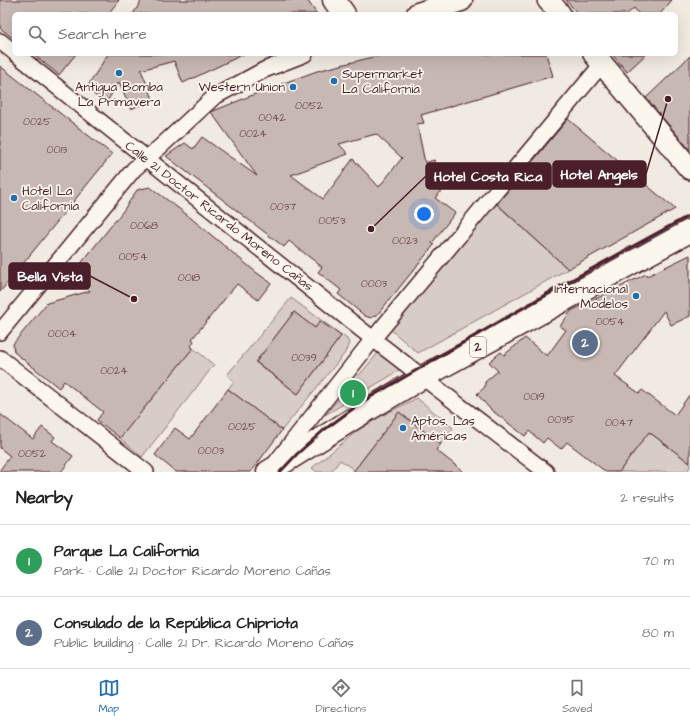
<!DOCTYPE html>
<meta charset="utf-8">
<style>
body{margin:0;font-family:"Architects Daughter",sans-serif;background:#f6f6f6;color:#222}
.you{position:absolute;left:424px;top:214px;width:14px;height:14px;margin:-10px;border:3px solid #fff;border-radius:50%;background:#1a73e8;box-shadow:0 0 0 6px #1a73e833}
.badge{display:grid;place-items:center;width:26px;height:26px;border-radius:50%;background:#1f6fb2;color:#fff;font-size:13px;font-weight:700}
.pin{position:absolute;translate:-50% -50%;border:2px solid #fff;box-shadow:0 1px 4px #0006}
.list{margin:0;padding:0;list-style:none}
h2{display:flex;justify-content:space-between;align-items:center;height:52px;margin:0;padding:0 16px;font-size:17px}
h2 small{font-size:13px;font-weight:400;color:#767676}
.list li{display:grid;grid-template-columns:26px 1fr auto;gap:12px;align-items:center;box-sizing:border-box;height:72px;padding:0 16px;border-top:1px solid #e0e0e0}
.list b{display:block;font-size:15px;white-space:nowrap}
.list p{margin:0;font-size:13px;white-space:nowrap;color:#767676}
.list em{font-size:13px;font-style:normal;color:#767676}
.icon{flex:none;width:22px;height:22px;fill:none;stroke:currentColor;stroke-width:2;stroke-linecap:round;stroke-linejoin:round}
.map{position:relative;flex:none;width:690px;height:472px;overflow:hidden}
.search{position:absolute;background:#fff;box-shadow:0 4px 16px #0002;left:12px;right:12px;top:12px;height:44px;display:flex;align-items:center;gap:10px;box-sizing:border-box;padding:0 14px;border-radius:6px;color:#767676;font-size:15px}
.sheet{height:196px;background:#fff}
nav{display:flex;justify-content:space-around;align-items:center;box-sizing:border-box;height:56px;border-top:1px solid #e0e0e0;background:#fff;font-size:11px;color:#767676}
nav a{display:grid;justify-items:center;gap:2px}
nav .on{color:#1f6fb2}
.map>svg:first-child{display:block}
</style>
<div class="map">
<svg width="690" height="472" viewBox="0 0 690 472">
<rect width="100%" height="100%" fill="#f0eae0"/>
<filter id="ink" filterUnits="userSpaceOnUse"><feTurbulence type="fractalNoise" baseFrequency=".025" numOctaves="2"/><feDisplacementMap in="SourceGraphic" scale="8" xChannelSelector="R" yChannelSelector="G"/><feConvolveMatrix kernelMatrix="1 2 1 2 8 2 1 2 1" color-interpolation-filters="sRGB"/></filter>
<g filter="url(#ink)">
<polygon fill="#e4dbd2" points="608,54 648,54 626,74"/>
<g fill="#d8ccc6" stroke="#917678" fill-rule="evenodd">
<polygon points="494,202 568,269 418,353 391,330"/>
<path d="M291 298 347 339 349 343 345 353 282 430 228 389 234 381 227 375ZM294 312 315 328 320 321 341 336 298 394 255 362 263 352 278 364 289 349 275 337Z"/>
<polygon points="193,348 214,365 142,457 120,438"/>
<polygon points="378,353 400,370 325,415"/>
<polygon points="417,398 453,428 441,444 399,412 360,463 357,472 340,460 331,472 317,472 312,468 357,431 381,416"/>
<polygon points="649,432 690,463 690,467 686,472 619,472"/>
</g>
<g fill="#c8b8b3" stroke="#4a1f2b" fill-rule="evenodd">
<polygon points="0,0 119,0 108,14 14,14 14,39 0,28"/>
<polygon points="142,0 307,0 317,14 133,14"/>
<polygon points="566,0 672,0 660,14 639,14 634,8 627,14 578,14"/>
<polygon points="33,54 76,54 59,75"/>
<polygon points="108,54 244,54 183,83 174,61 141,70 153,99 131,109 119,82 106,103 86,89"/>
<path d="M385 54H546L553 76 421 115 424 123 417 124 425 163 434 160 439 177 446 186 435 198 455 213 432 243 434 245 377 315 371 318 365 316 338 294 341 290 318 272 322 267 289 241 284 247 166 156 185 143 193 149 202 137 257 176 211 112 270 88 317 71ZM376 134 402 158 379 187 353 159 323 199 291 175 348 154 339 144Z"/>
<polygon points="612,54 646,54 627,72"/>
<polygon points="690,56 690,150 646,98"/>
<polygon points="0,66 112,154 0,292"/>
<polygon points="568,119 675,209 568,269 497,204"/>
<polygon points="150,187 186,214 257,273 271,283 258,300 237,284 192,339 194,341 191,346 193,348 120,438 97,420 103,412 64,381 59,388 14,352 13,344 47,303 90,291 71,276 123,211 137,190"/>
<polygon points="690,255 690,316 671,325 664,311 615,376 639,393 642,390 675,415 690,394 690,463 649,432 619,472 606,472 567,442 561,449 547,438 543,443 529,431 525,436 490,409 477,394 485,387 485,382 498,371 489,362 501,352 504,355 525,338 547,356 566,330 560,326 571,311 646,274 647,276"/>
<polygon points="294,312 315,328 320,321 341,336 298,394 256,362"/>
<polygon points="228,389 282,430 251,472 176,472 155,455 175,428 190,439"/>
<polygon points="399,412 441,444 436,450 464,472 353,472"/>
<polygon points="0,414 33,439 42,427 55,437 52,441 73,456 61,472 0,472 0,470 10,456 0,448"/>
</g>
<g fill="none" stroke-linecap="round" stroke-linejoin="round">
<defs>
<g id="street">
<polyline points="0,41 14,52"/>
<polyline points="16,54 373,339 546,472"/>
<polyline points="0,332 134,169 160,147 214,97 264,70 305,54"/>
<polyline points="0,358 146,472"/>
<polyline points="277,461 373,339 602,64"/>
</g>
<g id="secondary">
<polyline points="548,0 560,14"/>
<polyline points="594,54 690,169"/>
</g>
<g id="highway">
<polyline points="334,0 344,14"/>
<polyline points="418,14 461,0"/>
<polyline points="268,472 364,412 423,377 690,231"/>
</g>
</defs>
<use href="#street" stroke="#4a1f2b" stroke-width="18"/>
<use href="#secondary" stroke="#4a1f2b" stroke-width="24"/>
<use href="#highway" stroke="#4a1f2b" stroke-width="25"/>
<use href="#street" stroke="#fbf7ec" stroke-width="15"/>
<use href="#secondary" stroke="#fbf7ec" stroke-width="21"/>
<use href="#highway" stroke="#fbf7ec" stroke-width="22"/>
<polyline stroke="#4a1f2b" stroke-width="3" points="280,472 297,454 324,430 362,402 555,289 690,215"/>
</g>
</g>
<g fill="#1f6fb2" stroke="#fbf7ec" stroke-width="1.5">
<circle cx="119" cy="73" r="4"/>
<circle cx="334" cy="81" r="4"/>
<circle cx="293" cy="87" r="4"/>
<circle cx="14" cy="198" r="4"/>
<circle cx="636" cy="296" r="4"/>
<circle cx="403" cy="428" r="4"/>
</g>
<g text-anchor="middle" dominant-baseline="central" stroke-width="3.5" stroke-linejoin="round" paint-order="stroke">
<g font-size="11" fill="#6a454d">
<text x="309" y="105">0052</text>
<text x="272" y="117">0042</text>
<text x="37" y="121">0025</text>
<text x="253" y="133">0024</text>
<text x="57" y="149">0013</text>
<text x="283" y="206">0037</text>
<text x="332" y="220">0053</text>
<text x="144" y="225">0068</text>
<text x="405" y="240">0023</text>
<text x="133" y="256">0054</text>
<text x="189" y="277">0018</text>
<text x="374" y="283">0003</text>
<text x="610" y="321">0054</text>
<text x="62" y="333">0004</text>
<text x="304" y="357">0039</text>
<text x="114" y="370">0024</text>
<text x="534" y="396">0019</text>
<text x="561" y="419">0035</text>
<text x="619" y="422">0047</text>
<text x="242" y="426">0025</text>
<text x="211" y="450">0003</text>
<text x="32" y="453">0052</text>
</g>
<rect fill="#fbf7ec" stroke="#7f6065" stroke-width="1" x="470" y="337" width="16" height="20" rx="3"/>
<g font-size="12" font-weight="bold" fill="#4a1f2b">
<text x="478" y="347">2</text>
</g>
<g font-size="13" fill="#4a1f2b" stroke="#fbf7ec" text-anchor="start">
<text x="342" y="74">Supermarket<tspan x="342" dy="15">La California</tspan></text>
<text x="119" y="87" text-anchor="middle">Antigua Bomba<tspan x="119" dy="15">La Primavera</tspan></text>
<text x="285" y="87" text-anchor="end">Western Union</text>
<text x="22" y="191">Hotel La<tspan x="22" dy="15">California</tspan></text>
<text x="628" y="289" text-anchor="end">Internacional<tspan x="628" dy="15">Modelos</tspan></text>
<text x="411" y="421">Aptos. Las<tspan x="411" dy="15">Américas</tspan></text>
</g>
<g font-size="13" fill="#4a1f2b" stroke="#fbf7ec">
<text transform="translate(219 216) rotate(38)">Calle 21 Doctor Ricardo Moreno Cañas</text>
</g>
</g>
<path fill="none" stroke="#4a1f2b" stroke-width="1.5" d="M668 99L646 174M371 229L426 176M134 299L90 276"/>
<g fill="#4a1f2b" stroke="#fbf7ec" stroke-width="1.5">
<circle cx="668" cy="99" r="4"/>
<circle cx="371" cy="229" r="4"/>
<circle cx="134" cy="299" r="4"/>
</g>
<g fill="#4a1f2b" stroke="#4a1f2b" stroke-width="1.5">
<rect x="553" y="161" width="93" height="26" rx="4"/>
<rect x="426" y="163" width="125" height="26" rx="4"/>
<rect x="9" y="263" width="81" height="26" rx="4"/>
</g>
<g font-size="14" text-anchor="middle" font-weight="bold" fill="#fff">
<text x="599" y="179">Hotel Angels</text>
<text x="488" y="181">Hotel Costa Rica</text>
<text x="50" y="281">Bella Vista</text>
</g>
</svg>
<div class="you"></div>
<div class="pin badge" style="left:353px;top:393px;background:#2e9e5b">1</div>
<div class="pin badge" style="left:585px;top:343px;background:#5c6f8a">2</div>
<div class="search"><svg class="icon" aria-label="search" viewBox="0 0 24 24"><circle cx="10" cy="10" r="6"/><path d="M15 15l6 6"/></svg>Search here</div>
</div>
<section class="sheet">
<h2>Nearby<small>2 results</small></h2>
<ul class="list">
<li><span class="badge" style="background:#2e9e5b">1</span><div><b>Parque La California</b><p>Park · Calle 21 Doctor Ricardo Moreno Cañas</p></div><em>70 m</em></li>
<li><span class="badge" style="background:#5c6f8a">2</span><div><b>Consulado de la República Chipriota</b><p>Public building · Calle 21 Dr. Ricardo Moreno Cañas</p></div><em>80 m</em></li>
</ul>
</section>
<nav>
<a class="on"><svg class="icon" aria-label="map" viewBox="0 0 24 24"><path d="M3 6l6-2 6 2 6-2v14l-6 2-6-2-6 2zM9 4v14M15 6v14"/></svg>Map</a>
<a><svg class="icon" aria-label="directions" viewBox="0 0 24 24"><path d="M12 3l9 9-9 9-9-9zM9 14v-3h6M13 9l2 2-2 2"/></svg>Directions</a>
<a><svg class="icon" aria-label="saved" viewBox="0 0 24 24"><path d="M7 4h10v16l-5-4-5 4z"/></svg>Saved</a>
</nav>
